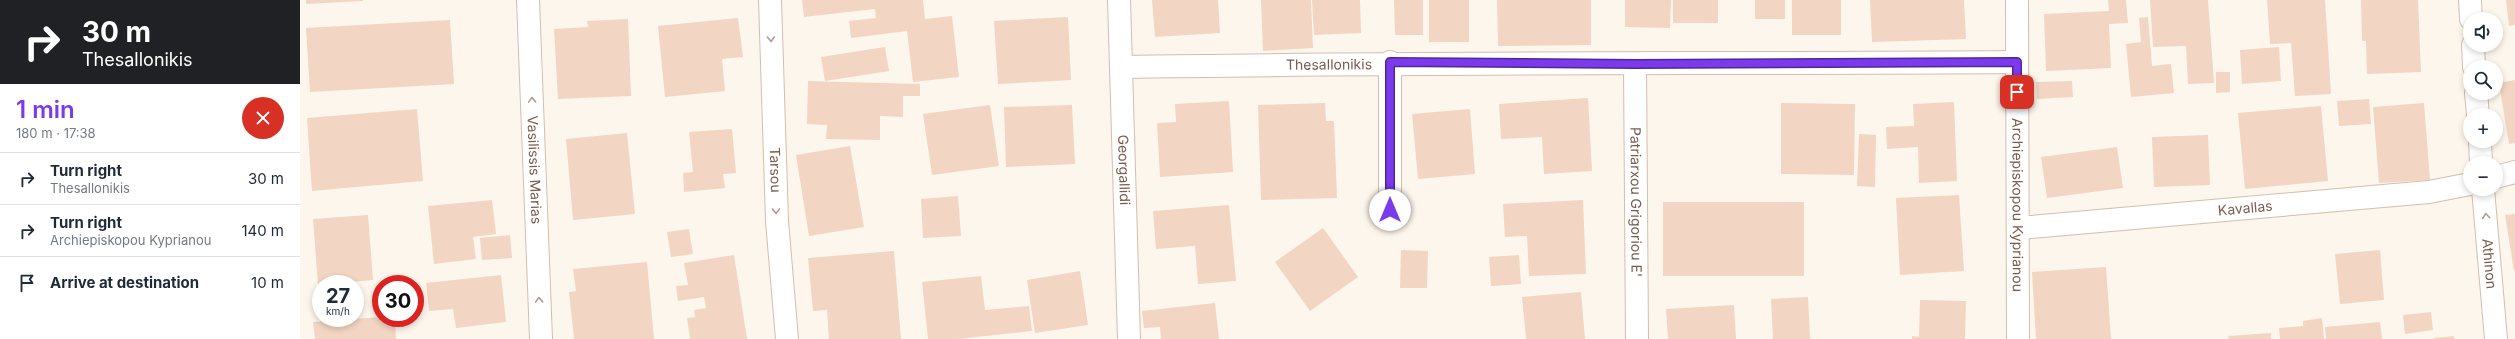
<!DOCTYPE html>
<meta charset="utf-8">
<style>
:root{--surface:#fff;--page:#f2f2f3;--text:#1f2937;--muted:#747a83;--line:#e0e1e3;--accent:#7c3aed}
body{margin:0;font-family:Inter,sans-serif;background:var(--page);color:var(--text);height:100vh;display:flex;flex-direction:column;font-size:15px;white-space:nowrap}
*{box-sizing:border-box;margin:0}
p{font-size:13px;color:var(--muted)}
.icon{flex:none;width:22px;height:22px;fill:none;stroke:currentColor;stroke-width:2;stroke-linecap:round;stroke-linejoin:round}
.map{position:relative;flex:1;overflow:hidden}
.drawer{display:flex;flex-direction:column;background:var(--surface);width:300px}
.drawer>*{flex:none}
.hud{background:#202124;color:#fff;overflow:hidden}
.tools{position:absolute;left:2163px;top:12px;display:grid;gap:8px}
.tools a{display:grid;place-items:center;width:40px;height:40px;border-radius:50%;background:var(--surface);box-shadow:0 2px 6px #0003;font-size:20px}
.speed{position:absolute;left:12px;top:275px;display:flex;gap:8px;font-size:20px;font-weight:700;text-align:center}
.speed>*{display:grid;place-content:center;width:52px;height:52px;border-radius:50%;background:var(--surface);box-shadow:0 2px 6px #0003;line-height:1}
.speed small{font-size:10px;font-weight:400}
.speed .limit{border:6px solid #d22;background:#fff;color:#111}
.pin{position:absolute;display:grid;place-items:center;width:34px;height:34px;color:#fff;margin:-17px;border-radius:8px;box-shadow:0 2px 6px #0006}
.me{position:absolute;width:44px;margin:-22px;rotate:0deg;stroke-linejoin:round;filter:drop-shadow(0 0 3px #0008)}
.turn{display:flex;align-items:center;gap:14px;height:84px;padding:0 16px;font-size:18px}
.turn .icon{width:52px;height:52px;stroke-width:2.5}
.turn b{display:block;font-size:28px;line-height:34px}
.round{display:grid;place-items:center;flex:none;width:42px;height:42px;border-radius:21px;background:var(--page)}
.headline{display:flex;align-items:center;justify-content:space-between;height:68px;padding:0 16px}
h1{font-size:24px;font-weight:600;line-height:30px;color:var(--accent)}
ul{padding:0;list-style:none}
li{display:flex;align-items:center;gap:12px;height:52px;padding:0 16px;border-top:1px solid var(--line)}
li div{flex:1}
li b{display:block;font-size:15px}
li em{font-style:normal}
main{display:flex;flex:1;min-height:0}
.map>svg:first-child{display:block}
</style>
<main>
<section class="drawer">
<div class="hud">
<div class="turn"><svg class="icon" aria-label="right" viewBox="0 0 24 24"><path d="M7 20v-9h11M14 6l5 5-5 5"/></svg><div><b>30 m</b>Thesallonikis</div></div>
</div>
<div class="headline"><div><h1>1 min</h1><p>180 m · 17:38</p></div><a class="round" style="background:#d93025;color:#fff"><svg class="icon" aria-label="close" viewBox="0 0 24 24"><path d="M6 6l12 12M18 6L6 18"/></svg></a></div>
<ul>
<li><svg class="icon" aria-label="right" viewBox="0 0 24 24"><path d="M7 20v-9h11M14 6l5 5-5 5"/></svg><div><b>Turn right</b><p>Thesallonikis</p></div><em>30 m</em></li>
<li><svg class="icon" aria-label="right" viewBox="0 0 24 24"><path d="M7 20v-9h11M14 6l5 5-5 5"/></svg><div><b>Turn right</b><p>Archiepiskopou Kyprianou</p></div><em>140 m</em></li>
<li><svg class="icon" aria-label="arrive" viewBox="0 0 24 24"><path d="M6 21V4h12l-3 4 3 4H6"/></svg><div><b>Arrive at destination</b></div><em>10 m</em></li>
</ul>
</section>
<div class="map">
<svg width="2215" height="339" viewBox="0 0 2215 339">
<rect width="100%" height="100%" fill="#fdf6ec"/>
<g fill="#f3d5c3">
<path d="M6,0H63V1L6,4Z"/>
<path d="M502,0H623L625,19L652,16L659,77L613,82L607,31L551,38L549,21L576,18L575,9L504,17Z"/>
<path d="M852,0H918L920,33L855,37Z"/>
<path d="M961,0H1011L1013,48L963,51Z"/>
<path d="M1012,0H1060L1061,33L1014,35Z"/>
<path d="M1094,0H1123V35H1095Z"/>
<rect x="1129" y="0" width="40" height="42"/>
<path d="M1197,0H1291V45L1198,46Z"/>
<path d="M1325,0H1371L1370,28L1325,27Z"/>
<rect x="1373" y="0" width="45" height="23"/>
<rect x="1455" y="0" width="30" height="19"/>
<rect x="1492" y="0" width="49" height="35"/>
<path d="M1570,0H1664L1666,39L1572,42Z"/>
<path d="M1808,0H1826L1828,23L1809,24L1811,68L1746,71L1744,14L1809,11Z"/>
<path d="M1850,0H1908L1914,83L1888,84L1886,46L1853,47Z"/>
<path d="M1967,0H2025L2031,94L1995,96L1991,43L1970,44Z"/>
<path d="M2061,0H2118L2121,72L2067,74L2066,41H2062Z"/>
<path d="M2206,0H2215V25L2209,26Z"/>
<path d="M768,17L771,80L698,84L694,21Z"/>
<path d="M1848,17L1852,66L1871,64L1874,93L1831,97L1826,44L1841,42L1839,18Z"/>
<path d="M438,18L443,57L422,59L425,91L365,97L358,26Z"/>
<path d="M328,19L331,96L258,99L254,29L288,27L287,21Z"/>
<path d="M150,20L154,84L10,92L6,28Z"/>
<path d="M585,47L589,71L525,81L521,57Z"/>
<path d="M1979,47L1981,81L1942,84L1940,50Z"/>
<path d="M1916,72H1930V92L1916,93Z"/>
<path d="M2215,80V143L2209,144L2199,83Z"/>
<path d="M508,81L620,84V96H603V117L580,116V140L526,139L527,125L507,124Z"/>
<path d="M1772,81L1773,97L1737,99L1736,82Z"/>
<path d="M1288,98L1292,171L1244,174L1242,137L1201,139L1199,104Z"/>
<path d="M2069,99L2071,124L2039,126L2037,101Z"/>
<path d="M929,101L933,172L860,177L857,123L876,122L875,104Z"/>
<path d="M1654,102L1657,181L1619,183L1618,147L1587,149L1586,127L1614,126L1613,104Z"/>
<path d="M1025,103L1026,121H1034L1037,198L961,200L958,105Z"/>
<path d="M1481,103L1555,104L1554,175L1481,174Z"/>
<path d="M2124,103L2130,180L2079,183L2073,107Z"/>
<path d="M690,105L699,166L632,175L623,114Z"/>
<path d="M772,105L775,164L706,167L704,107Z"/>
<path d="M2021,106L2028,181L1945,189L1938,113Z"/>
<path d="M117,109L123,181L12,191L7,118Z"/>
<path d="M1170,109L1175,174L1118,179L1112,114Z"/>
<path d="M432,129L436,173L423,174L425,188L384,192L383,173L393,172L389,132Z"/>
<path d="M327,133L335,214L273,220L266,139Z"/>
<path d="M1559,134L1576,135L1575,187L1557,186Z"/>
<path d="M1908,135L1910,185L1854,187L1852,137Z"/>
<path d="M550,146L564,227L509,236L496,155Z"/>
<path d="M1817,147L1823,188L1747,198L1741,157Z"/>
<path d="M1659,195L1664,271L1600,275L1596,198Z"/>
<path d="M658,196L661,236L623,238L621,199Z"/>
<path d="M192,200L196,234L173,237L176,259L134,264L128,206Z"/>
<path d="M1283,200L1286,274L1229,276L1227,236L1205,237L1203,204Z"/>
<rect x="1363" y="202" width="141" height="74"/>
<path d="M929,205L936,281L898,284L895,246L856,249L853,211Z"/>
<path d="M2215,214V271H2214L2205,215Z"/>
<path d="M68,215L73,280L18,285L13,219Z"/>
<path d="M1023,228L1058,277L1010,311L975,262Z"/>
<path d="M389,229L393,254L371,257L367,232Z"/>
<path d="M210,235L212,258L182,260L180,238Z"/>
<path d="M1101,250L1128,251L1127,288H1100Z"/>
<path d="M2080,250L2084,300L2040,304L2035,254Z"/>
<path d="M594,251L601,339H529L527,310L513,311L508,258Z"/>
<path d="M434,255L447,339H390L387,318L395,317L394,310L406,308L404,297L378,301L376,286L388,285L384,263Z"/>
<path d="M1219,255L1221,284L1191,286L1189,257Z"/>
<path d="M347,262L354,339H274L269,292L276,291L273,269Z"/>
<path d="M1806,267L1811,339H1736L1732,272Z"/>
<path d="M780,271L788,325L735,333L727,280Z"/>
<path d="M201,275L206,322L156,328L153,309L129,311L126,283Z"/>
<path d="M681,276L685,310L729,306L732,331L658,339H628L622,282Z"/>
<path d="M1281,292L1285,339H1226L1222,297Z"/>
<path d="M1508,297L1510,339H1473L1471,299Z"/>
<path d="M1620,300L1666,301L1665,339H1612V336L1619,337Z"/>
<path d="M915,303L919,339H861L860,327L844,328L842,311Z"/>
<path d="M1434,305L1436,339H1368L1366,309Z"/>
<path d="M2131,312L2133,330L2105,334L2103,315Z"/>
<path d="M81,317L95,318L96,339H15L13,322Z"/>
<path d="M2022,318L2024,339H1980L1979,328L2003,326V321Z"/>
<path d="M2080,322L2082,339H2026L2025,327Z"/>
<path d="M1971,333V339H1929L1928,336Z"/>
<path d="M2154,336V339H2134L2133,338Z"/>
</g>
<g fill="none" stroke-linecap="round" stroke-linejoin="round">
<defs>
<g id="street">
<path id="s1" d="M228,0L241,339"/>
<path id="s2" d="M470,0L477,221L487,339"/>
<path id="s3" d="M819,0L829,339"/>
<path id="s4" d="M1717,0L1718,339"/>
<path d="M2170,0L2171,19"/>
<path d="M2173,45L2174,67"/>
<path d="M1090,62V209"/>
<path id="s5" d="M1335,64L1337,339"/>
<path id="s6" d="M821,67C1120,62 1418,64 1717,62"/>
<path d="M2176,93L2178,115"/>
<path d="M2180,141L2181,163"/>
<path d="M2196,177L2215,172"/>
<path id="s7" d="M2183,189L2196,339"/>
<path id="s8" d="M1719,228L2129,192L2170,184"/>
</g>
</defs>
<use href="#street" stroke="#d1beb0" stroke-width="24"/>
<use href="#street" stroke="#fff" stroke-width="22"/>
</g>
<defs><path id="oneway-chevron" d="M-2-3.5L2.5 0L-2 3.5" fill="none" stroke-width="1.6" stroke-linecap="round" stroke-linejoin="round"/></defs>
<g stroke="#af9d94">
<use href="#oneway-chevron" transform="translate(471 39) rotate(88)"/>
<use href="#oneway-chevron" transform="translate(232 100) rotate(-92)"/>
<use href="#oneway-chevron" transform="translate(476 211) rotate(88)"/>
<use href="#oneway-chevron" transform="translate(2186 216) rotate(-95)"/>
<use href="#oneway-chevron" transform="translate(239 300) rotate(-92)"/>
</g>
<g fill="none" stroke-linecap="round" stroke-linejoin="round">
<defs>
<path id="route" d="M1090,210V62L1335,64L1717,62V92"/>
</defs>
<use href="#route" stroke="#51269a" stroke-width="10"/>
<use href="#route" stroke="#7c3aed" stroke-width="7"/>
</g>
<g text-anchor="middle" stroke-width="3" stroke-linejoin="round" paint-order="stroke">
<g font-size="14" fill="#7a5c4d" stroke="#fffaf3">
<text dy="5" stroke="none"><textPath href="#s6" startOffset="208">Thesallonikis</textPath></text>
<text dy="5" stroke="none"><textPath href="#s3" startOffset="170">Georgallidi</textPath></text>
<text dy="5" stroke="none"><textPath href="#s1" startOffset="170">Vasilissis Marias</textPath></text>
<text dy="5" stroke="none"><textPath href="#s2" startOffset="170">Tarsou</textPath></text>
<text dy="5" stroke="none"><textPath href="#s5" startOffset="138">Patriarxou Grigoriou E'</textPath></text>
<text dy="5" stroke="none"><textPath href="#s4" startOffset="205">Archiepiskopou Kyprianou</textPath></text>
<text dy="5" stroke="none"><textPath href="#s8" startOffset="227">Kavallas</textPath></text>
<text dy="5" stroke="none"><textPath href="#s7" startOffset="75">Athinon</textPath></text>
</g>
</g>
</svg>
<div class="tools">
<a><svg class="icon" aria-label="sound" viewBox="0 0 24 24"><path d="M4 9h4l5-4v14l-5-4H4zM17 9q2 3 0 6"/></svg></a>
<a><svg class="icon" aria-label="search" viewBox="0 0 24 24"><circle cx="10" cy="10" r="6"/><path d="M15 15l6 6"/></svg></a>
<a>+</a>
<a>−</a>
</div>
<div class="speed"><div>27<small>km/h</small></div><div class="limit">30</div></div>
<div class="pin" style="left:1717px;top:92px;background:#d93025"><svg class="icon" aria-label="arrive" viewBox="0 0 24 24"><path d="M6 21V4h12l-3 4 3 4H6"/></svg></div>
<svg class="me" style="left:1090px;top:210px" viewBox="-20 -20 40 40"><circle r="19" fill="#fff"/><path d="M0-13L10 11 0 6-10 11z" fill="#7c3aed"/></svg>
</div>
</main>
